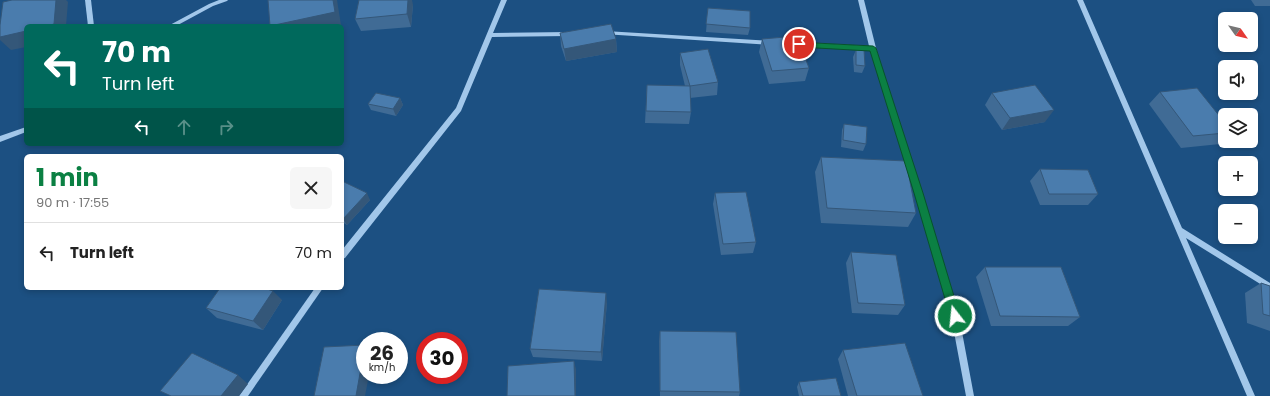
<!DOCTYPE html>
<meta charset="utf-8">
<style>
:root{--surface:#fff;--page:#f6f6f6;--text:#222;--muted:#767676;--line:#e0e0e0;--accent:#0b8043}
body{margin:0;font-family:Poppins,sans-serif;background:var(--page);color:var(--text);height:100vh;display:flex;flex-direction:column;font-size:15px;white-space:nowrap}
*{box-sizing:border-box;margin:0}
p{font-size:13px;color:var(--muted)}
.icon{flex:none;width:22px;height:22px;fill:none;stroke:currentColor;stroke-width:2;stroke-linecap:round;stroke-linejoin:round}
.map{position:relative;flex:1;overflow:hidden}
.details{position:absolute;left:24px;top:154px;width:320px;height:136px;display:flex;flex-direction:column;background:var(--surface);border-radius:6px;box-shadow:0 2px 6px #0003}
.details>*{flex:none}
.guide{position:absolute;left:24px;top:24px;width:320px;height:122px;border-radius:6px;box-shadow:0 2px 6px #0003;background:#00695c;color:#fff;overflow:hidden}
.needle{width:26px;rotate:124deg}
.buttons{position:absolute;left:1218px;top:12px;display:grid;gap:8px}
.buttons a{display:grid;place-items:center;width:40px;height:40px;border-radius:6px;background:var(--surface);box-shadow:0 2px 6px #0003;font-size:20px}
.speed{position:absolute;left:356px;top:332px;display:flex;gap:8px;font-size:20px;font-weight:700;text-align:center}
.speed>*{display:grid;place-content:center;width:52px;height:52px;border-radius:50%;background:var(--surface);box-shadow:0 2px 6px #0003;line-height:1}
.speed small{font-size:10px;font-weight:400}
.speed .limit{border:6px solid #d22;background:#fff;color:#111}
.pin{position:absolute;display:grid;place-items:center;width:34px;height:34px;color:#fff;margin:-17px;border:2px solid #fff;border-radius:50%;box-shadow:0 1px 4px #0007}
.me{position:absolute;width:44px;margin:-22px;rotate:344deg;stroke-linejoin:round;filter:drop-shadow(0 0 3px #0008)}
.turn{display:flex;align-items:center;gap:14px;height:84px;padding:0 12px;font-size:18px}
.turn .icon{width:52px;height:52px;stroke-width:2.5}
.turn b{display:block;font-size:28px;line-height:34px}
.lanes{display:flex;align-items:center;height:38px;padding:0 12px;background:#0003;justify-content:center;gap:20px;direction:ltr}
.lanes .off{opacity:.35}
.round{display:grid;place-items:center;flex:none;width:42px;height:42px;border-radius:6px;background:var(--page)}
.summary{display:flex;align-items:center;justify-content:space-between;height:68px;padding:0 12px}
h1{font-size:24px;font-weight:700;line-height:30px;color:var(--accent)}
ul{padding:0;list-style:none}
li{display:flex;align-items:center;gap:12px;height:60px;padding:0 12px;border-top:1px solid var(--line)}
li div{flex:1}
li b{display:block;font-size:15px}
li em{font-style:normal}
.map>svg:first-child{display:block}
</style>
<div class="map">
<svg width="1270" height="396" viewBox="0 0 1270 396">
<rect width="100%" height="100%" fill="#1c5082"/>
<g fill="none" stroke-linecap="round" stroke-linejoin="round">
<g fill="#a2c7ea" fill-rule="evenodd">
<path d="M85,0H91L94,26H88Z"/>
<path d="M219,0H228L227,1L213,6L176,26H168L209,4Z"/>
<path d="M501,0H507L493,33L569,32L572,34L569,36L492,37L461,111L345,258L342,259V250L456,108Z"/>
<path d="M858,0H864L879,60L922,193L959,316L974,396H966L951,316L916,193L871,50L791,46L788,44L791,42L869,46Z"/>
<path d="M1077,0H1083L1182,228L1270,283V290L1186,238L1255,396H1247Z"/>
<path d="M605,31L771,41L774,43L771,45L603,34L602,33Z"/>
<path d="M26,127V132L0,142V136Z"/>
<path d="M315,288H323L248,396H239Z"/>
</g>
</g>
<g fill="#406b95">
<path d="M1251,0H1270V6H1255Z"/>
<path d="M413,5L411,27L361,31L355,19Z"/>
<path d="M708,8L750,28L748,35L706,32Z"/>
<path d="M560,33L616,39L617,52L566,61L561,46Z"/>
<path d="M762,39L809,68L805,81L769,84L759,52Z"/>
<path d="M856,50L865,66L862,73L854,72L853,57Z"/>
<path d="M680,53L718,82L717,95L690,98L691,112L689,124L645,123L647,85L685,86L680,65Z"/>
<path d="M1160,92L1225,133V139L1220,144L1181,148L1149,104Z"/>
<path d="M992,93L1045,122L1002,130L985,105Z"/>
<path d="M400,98L403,105L396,116L371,110L368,104Z"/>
<path d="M844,124L866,144L863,151L841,147L842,130Z"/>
<path d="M821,157L916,213L908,227L821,223L815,172Z"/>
<path d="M1040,169L1098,194L1088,205H1040L1030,181Z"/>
<path d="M342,181L370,200L347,225L342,222Z"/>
<path d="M715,193L756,242L753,253L721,255L713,204Z"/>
<path d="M851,252L905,305L898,315L852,313L846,263Z"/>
<path d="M985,267L1080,317L1068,326H991L976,277Z"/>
<path d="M1261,283L1270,286V331L1247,323L1245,293Z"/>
<path d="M282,300L263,330L217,318L206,308Z"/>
<path d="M607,302L602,361L533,357L530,349Z"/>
<path d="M660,331L740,392L739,396H660L659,341Z"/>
<path d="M843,350L923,396H848L838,359Z"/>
<path d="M799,382L841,396H799L797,387Z"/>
</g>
<g fill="#345779">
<path d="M56,0H66L68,2L66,26H47Z"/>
<path d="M333,0H337L341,25L334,26H271Z"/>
<path d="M408,0H412L413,5L411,27L407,14Z"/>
<path d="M26,31V47L11,50L0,40V37Z"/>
<path d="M616,39L617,52L566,61L564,49Z"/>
<path d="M400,98L403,105L396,116L393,109Z"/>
<path d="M1054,110L1045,122L1002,130L1010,118Z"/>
<path d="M367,193L370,200L347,225L343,219Z"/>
<path d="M273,291L282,300L263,330L253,321Z"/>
<path d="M606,293L607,302L602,361L601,352Z"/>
<path d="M365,348V375H369L365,396H356Z"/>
<path d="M574,361L576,369V396H575Z"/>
<path d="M238,375L248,384L239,396H221Z"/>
</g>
<g fill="#4a7cad" stroke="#345779">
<path d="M12,0H56L54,24L47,26H26V31L0,37V25L3,2Z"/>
<path d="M268,0H333L335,12L270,26Z"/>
<path d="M359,0H408L407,14L355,19Z"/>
<path d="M708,8L750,11V28L706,24Z"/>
<path d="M611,24L616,39L564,49L560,33Z"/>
<path d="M797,36L809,68L772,71L762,39Z"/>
<path d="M708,49L718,82L690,86L680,53Z"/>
<path d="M856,50H864L865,66L856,65Z"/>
<path d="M647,85L690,86L691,112L646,111Z"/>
<path d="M1035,85L1054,110L1010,118L992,93Z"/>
<path d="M1197,88L1225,123V133L1193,136L1160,92Z"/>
<path d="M376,93L400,98L393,109L368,104Z"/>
<path d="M844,124L867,127L866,144L843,140Z"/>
<path d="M821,157L906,161L916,213L827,208Z"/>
<path d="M1040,169L1088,170L1098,194H1049Z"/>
<path d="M342,181L367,193L343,219L342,218Z"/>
<path d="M746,192L756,242L723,244L715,193Z"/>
<path d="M851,252L896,255L905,305L858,303Z"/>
<path d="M985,267H1061L1080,317L1000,316Z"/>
<path d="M1261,283L1270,286V316L1263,314Z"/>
<path d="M220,288H264L273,291L253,321L206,308Z"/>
<path d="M539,289L606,293L601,352L530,349Z"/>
<path d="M660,331L736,332L740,392L660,391Z"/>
<path d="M905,343L923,396H857L843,350Z"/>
<path d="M365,345L356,396H314L324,347Z"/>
<path d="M192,353L238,375L221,396H171L160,391Z"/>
<path d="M574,361L575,396H507L508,366Z"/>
<path d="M836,378L841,396H803L799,382Z"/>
</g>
<path fill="#0b8043" stroke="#07532c" d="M796,42L873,46L876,48L923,193L960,316L959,320L955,321L952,320L950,316L914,193L870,51L799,47L795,44Z"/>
</svg>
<div class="buttons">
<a><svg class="needle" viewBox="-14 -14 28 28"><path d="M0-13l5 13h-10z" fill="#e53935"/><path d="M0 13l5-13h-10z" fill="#767676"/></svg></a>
<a><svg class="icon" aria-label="sound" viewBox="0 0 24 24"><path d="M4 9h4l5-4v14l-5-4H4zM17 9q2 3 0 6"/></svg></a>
<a><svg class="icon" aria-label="layers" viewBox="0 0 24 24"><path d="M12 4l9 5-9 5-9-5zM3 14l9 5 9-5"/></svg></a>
<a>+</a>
<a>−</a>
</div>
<div class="speed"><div>26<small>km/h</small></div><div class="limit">30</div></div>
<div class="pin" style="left:799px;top:44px;background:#d93025"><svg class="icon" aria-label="arrive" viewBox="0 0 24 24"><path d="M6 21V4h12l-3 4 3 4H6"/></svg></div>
<svg class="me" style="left:955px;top:316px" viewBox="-20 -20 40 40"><circle r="17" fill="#0b8043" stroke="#fff" stroke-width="3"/><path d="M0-11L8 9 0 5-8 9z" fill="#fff"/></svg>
<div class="guide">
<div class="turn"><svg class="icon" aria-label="left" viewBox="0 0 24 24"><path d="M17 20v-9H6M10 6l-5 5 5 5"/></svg><div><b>70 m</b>Turn left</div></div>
<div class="lanes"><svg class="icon" aria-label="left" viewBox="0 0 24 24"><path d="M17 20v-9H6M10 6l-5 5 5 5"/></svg><svg class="icon off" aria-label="ahead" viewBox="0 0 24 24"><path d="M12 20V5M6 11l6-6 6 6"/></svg><svg class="icon off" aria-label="right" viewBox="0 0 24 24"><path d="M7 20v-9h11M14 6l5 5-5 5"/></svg></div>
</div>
<section class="details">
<div class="summary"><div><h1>1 min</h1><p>90 m · 17:55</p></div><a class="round"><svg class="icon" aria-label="close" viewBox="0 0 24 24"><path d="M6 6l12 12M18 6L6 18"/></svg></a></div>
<ul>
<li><svg class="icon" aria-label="left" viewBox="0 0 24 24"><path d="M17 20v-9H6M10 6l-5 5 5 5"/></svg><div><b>Turn left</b></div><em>70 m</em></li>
</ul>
</section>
</div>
